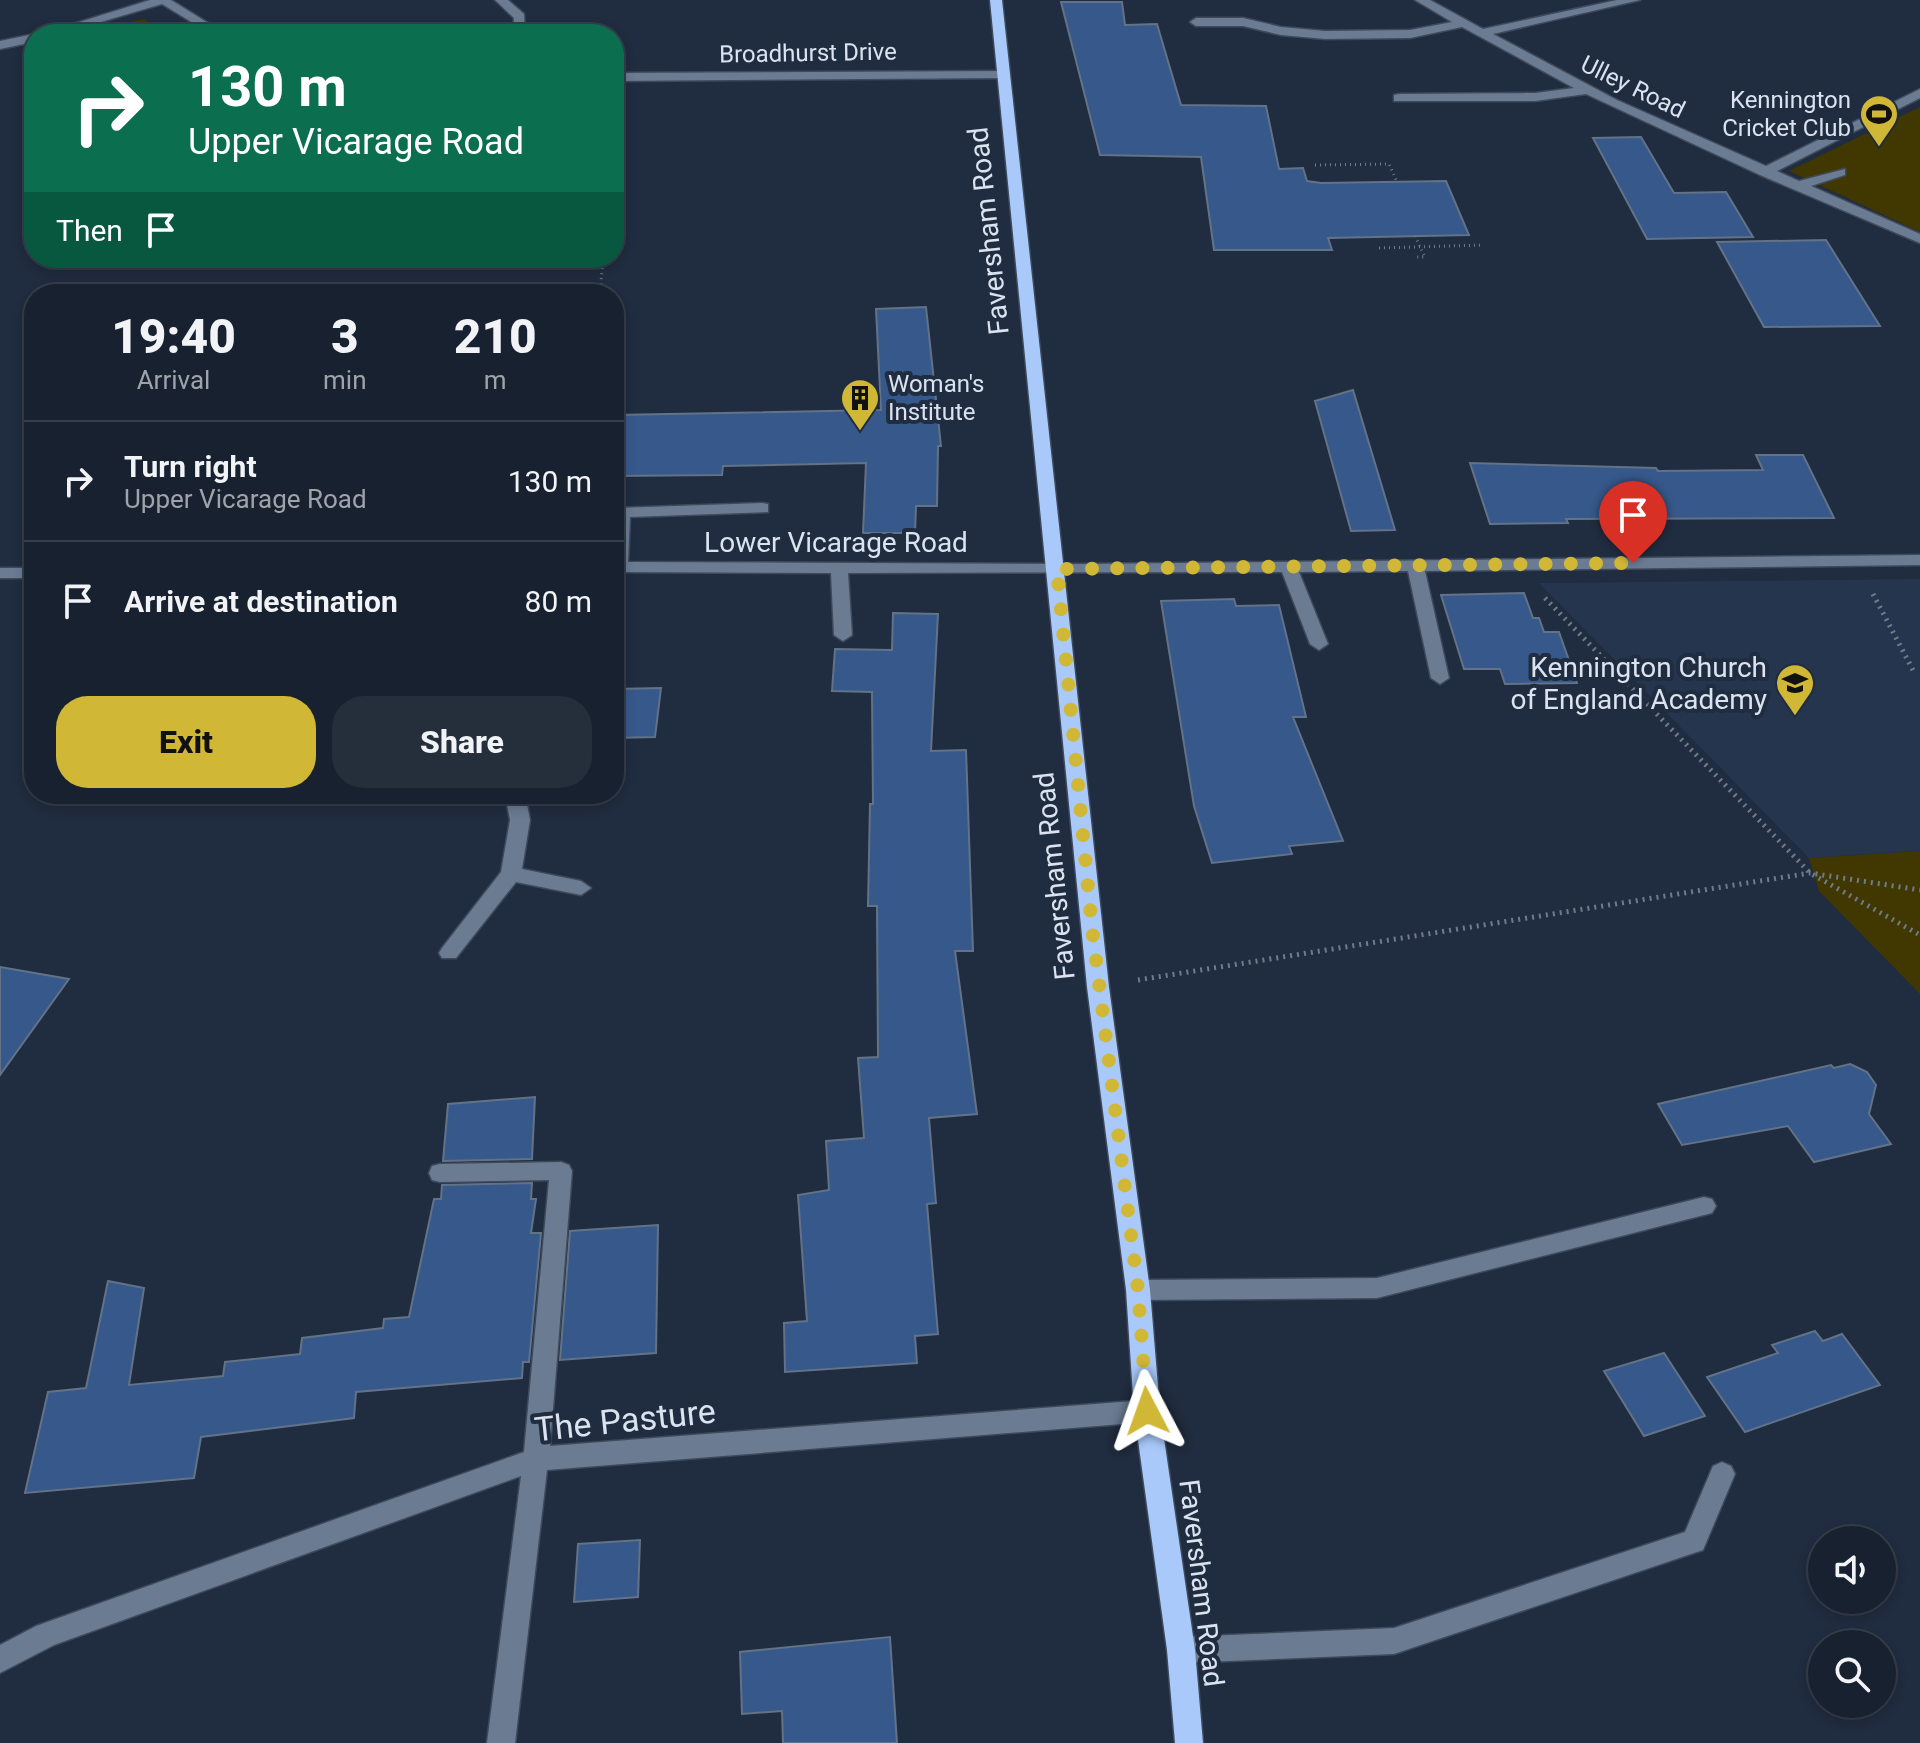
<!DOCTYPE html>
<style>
:root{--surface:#18212f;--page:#252e3b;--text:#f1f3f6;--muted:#9fa3aa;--line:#363e4b;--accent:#d1b736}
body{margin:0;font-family:Roboto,sans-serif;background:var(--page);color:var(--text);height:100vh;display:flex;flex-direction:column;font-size:30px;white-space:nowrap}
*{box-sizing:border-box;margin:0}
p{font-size:26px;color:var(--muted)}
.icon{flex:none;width:44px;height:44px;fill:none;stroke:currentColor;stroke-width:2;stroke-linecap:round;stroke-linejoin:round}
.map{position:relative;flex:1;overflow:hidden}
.panel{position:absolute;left:24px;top:284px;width:600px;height:520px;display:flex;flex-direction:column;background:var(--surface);border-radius:32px;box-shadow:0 4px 12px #0003,0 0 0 2px var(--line)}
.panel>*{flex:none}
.banner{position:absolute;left:24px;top:24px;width:600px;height:244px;border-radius:32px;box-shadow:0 4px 12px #0003,0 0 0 2px var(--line);background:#0b6e4f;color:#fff;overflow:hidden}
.buttons{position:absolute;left:1808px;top:1526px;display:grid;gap:16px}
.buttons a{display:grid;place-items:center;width:88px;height:88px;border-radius:50%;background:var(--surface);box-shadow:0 4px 12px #0003,0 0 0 2px var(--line);font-size:40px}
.pin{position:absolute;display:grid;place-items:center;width:68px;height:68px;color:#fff;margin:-82px -34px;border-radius:50% 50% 50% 0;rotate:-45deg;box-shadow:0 0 8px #0007}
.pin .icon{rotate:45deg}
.me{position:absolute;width:88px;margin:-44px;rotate:356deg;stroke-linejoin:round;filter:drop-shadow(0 0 6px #0008)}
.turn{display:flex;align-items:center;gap:28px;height:168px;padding:0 32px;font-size:36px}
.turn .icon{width:104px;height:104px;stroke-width:2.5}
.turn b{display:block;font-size:56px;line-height:68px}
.then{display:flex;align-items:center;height:76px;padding:0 32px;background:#0003;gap:16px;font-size:30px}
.eta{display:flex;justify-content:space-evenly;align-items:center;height:136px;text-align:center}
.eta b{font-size:48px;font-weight:800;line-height:56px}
.action{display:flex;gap:16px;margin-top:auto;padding:16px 32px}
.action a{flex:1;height:92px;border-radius:32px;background:var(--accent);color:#111;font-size:32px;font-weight:800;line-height:92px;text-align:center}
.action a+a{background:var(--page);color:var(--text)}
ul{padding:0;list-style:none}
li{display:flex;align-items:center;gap:24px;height:120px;padding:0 32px;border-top:2px solid var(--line)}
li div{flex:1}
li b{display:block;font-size:30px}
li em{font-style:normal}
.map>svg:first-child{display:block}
</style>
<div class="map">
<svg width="1920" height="1743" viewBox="0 0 1920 1743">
<rect width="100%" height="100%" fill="#202c3f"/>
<path fill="#24354d" d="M1920,579V851L1809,858L1539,583Z"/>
<g fill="#413701">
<path d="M143,19L172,34H104L100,29Z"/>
<path d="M1920,107V232L1789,171Z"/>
<path d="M1920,851V994L1819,891L1809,858Z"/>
</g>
<g fill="#36588a" stroke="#627287" stroke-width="2">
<path d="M1061,2H1122L1125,25L1157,24L1181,105L1266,106L1279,169L1303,168L1307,181L1321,183L1446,181L1469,235L1328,238L1332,250H1214L1201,157L1100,155Z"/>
<path d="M1641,137L1674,193L1726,192L1753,237L1647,239L1593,138Z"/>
<path d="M1826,240L1880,326L1764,327L1717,242Z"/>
<path d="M926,307L941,446H938L937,506H916L915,533H863L866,463L723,466L722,475L614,476V415L881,410L876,309Z"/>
<path d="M1353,390L1395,530L1351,531L1315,401Z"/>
<path d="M1756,455H1803L1834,518L1566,519L1568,523L1490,524L1470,463L1656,468L1658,471L1763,470Z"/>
<path d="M1524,593L1533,618H1539L1544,632H1559L1577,683L1505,684L1500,669H1464L1441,595Z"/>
<path d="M1234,599L1236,606L1279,605L1306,717H1293L1343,841L1289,846L1292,854L1212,863L1194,806L1161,601Z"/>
<path d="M893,613L938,614L931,751L966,750L973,951H955L977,1114L929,1118L936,1203L927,1204L938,1334L915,1336L917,1363L785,1372L784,1323L807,1321L798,1195L829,1190L826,1141L864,1138L858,1058L878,1057L877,906H868L870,804H873L872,692L832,691L835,649L892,650Z"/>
<path d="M661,688L655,737L614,738V689Z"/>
<path d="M0,967L69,979L0,1075Z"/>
<path d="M1850,1064L1867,1072L1876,1085L1869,1114L1891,1144L1814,1162L1788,1126L1682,1145L1658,1104L1831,1065L1834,1068Z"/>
<path d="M535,1097L532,1159L443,1161L448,1104Z"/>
<path d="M532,1183L531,1199H536L531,1233H541L529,1362H523L522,1378L356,1392L354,1418L201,1437L194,1478L25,1493L48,1392L86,1388L108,1281L144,1288L129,1385L223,1376L225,1362L300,1354L302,1338L383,1328L384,1319L409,1317L434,1199H441L442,1185Z"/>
<path d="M658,1225L656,1353L560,1360L570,1231Z"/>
<path d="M1815,1331L1823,1341L1842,1334L1880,1385L1745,1432L1707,1377L1778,1353L1772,1345Z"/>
<path d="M1664,1353L1705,1416L1644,1436L1604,1371Z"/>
<path d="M640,1540L638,1597L574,1602L578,1544Z"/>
<path d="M890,1637L897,1743H783L782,1711L742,1714L740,1652Z"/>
</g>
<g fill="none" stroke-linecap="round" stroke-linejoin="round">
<defs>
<g id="minor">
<path d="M150,0H171L226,34H211L162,4L60,34H41Z"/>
<path d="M495,0H508L524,14L525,34H513L514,18Z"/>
<path d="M1415,0H1430L1483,29L1617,0H1640L1493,34L1617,100L1766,166L1920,89V98L1777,171L1799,181L1845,169V175L1811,186L1920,234V243L1760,175L1586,94L1535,101H1394V95L1399,94L1535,93L1574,88L1462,27L1410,38L1325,39L1281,35L1243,26H1196L1190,22L1196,18H1243L1281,27L1325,31L1410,30L1452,22Z"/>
<path d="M34,34V42L0,49V41Z"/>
<path d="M1007,71V77L1003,78L614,81V73Z"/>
<path d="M762,503L768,504V512L630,517L628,562L1081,564L1920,555V565L1425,571L1449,678L1440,684L1431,678L1408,571L1299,572L1328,644L1319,650L1310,644L1282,572L848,573L852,635L843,641L834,635L831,573L614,572L616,508Z"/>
<rect x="0" y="568" width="34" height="10"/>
<path d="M505,794H525L530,820L522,869L581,881L591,888L581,895L516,882L456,958H442L439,953L442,948L501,872L510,820Z"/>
<path d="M561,1162L569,1165L572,1171L550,1446L1147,1400L1156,1403L1160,1411L1156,1419L1147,1422L547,1470L515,1743H487L521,1476L54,1645L0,1673V1645L36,1626L524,1452L549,1180L440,1182L432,1180L429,1173L432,1166L440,1164Z"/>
<path d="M1704,1197L1712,1199L1716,1206L1712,1213L1377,1298L1138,1300L1130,1297L1126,1290L1130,1283L1138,1280L1377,1278Z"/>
<path d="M1722,1462L1731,1466L1735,1474L1703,1550L1694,1553L1394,1654L1181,1663L1171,1659L1167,1650L1171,1641L1181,1637L1394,1628L1685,1532L1713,1466Z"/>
</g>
<path id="major" d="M990,0H1002L1109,987L1150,1290L1160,1411L1195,1650L1203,1743H1175L1167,1650L1134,1411L1126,1290L1087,987Z"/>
</defs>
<use href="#minor" stroke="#3e495b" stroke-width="3"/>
<use href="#major" stroke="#3e495b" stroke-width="3"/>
<g stroke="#707b8b" stroke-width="3" stroke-dasharray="1 4" stroke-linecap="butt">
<path d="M1315,165L1389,164L1397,182"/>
<path d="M1415,236L1425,257H1415"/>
<path d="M1379,248L1484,245"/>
<path d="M600,294L603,258"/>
</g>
<g stroke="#707b8b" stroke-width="5" stroke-dasharray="2 5" stroke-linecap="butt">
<path d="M1873,594L1915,674"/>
<path d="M1545,598L1810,873L1920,935"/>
<path d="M1138,980L1810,873L1920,890"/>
</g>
<use href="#minor" fill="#6a7b92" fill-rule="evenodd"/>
<use href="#major" fill="#a8c9fa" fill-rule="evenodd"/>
</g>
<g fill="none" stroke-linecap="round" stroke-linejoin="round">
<path stroke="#d1b736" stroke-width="14" stroke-dasharray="0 25.2" d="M1147,1411L1138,1290L1092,928L1057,569L1633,563"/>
</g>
<defs>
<symbol id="stadium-pin" viewBox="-11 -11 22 30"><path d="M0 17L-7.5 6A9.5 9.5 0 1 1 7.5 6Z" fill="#d1b736" stroke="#202c3f"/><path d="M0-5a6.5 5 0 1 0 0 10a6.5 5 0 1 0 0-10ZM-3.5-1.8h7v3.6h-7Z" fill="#111"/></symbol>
<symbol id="building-pin" viewBox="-11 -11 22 30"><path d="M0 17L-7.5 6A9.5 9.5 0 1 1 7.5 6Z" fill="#d1b736" stroke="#202c3f"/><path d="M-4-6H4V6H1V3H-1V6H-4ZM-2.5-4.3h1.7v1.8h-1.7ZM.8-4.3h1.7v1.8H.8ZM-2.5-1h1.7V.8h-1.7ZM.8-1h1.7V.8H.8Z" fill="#111"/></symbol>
<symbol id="school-pin" viewBox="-11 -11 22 30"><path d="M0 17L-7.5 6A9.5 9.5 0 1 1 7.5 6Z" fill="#d1b736" stroke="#202c3f"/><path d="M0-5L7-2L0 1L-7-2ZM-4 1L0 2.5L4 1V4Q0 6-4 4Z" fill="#111"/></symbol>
</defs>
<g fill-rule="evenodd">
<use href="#stadium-pin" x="1857" y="92" width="44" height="60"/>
<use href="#building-pin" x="838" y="376" width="44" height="60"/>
<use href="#school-pin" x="1773" y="661" width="44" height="60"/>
</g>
<g text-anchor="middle" stroke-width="8" stroke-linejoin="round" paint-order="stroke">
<g font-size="24" fill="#dae3ef" stroke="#202c3f">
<text transform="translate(808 53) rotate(-1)" y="8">Broadhurst Drive</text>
<text transform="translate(1633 87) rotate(26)" y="8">Ulley Road</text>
</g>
<g font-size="24" fill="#dae3ef" stroke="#202c3f" text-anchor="end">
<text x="1851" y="108">Kennington<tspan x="1851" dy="28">Cricket Club</tspan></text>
<text x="888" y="392" text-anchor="start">Woman's<tspan x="888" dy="28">Institute</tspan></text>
</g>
<g font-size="28" fill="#dae3ef" stroke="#202c3f">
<text transform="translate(988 231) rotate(-96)" y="10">Faversham Road</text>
<text x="836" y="552">Lower Vicarage Road</text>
<text transform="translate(1054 876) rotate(-96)" y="10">Faversham Road</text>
<text transform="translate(1202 1583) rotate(83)" y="10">Faversham Road</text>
</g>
<g font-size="28" fill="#dae3ef" stroke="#202c3f" text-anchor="end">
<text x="1767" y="677">Kennington Church<tspan x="1767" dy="32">of England Academy</tspan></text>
</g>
<g font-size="34" fill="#dae3ef" stroke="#202c3f">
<text transform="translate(625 1420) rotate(-6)" y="12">The Pasture</text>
</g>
</g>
</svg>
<div class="buttons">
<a><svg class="icon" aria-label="sound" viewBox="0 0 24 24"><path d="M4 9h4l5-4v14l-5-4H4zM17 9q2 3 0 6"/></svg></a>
<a><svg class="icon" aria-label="search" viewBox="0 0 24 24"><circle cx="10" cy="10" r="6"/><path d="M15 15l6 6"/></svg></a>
</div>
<div class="pin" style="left:1633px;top:563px;background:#d93025"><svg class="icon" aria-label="arrive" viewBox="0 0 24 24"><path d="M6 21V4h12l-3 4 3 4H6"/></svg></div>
<svg class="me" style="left:1147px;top:1411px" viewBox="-20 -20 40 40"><path d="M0-17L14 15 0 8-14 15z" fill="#d1b736" stroke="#fff" stroke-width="4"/></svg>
<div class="banner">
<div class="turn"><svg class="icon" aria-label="right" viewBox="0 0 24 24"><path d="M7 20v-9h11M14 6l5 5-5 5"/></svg><div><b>130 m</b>Upper Vicarage Road</div></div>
<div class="then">Then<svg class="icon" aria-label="arrive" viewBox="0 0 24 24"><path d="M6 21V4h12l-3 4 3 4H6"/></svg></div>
</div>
<section class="panel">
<div class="eta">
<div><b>19:40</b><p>Arrival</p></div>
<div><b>3</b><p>min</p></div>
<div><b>210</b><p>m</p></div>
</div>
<ul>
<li><svg class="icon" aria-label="right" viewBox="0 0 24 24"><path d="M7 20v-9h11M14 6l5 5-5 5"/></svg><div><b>Turn right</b><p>Upper Vicarage Road</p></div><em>130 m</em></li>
<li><svg class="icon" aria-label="arrive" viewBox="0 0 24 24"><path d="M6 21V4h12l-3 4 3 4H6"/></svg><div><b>Arrive at destination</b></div><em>80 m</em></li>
</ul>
<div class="action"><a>Exit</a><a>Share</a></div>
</section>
</div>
